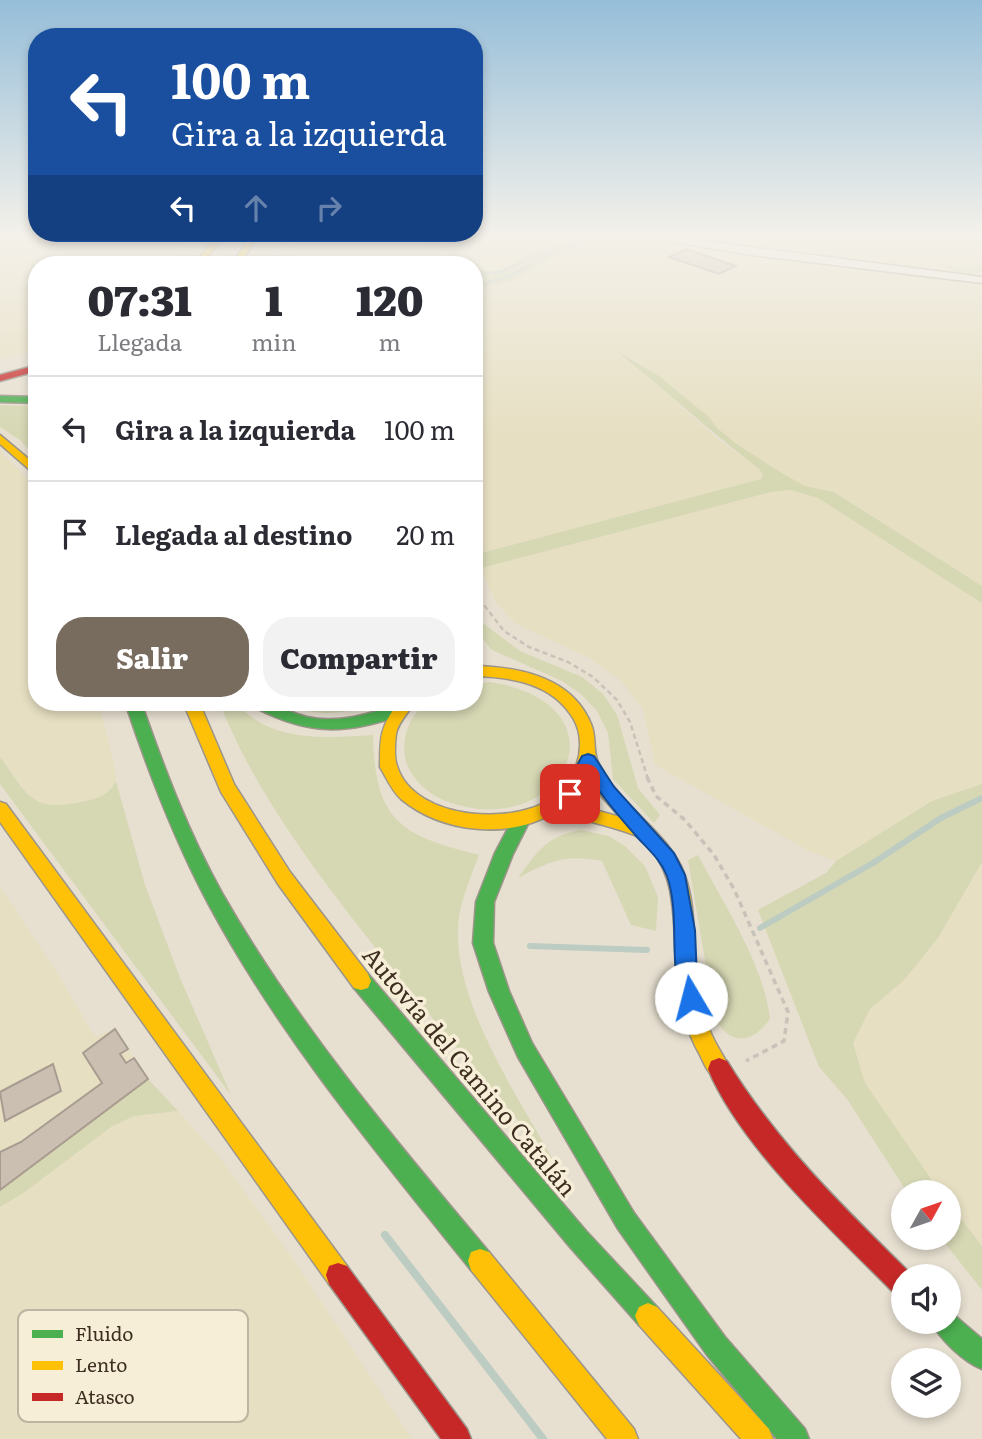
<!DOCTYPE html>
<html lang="es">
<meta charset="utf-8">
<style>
:root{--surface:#fff;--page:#f2f2f3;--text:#2b2b33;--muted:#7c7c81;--line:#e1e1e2;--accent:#786c5e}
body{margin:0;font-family:Literata,serif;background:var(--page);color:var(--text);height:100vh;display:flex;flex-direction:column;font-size:26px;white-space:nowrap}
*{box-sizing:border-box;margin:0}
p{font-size:23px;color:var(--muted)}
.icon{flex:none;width:38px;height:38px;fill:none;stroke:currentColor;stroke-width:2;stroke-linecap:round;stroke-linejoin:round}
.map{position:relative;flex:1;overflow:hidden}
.details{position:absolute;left:28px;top:256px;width:455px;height:455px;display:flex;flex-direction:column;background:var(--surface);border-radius:28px;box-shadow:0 4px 10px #0003}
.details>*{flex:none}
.banner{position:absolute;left:28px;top:28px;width:455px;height:214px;border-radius:28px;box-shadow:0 4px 10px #0003;background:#1a4fa0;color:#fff;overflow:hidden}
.needle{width:46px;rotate:50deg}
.controls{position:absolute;left:891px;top:1180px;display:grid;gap:14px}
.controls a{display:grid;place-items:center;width:70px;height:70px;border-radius:50%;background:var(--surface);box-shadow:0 4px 10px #0003;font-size:35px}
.pin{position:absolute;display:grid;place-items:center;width:60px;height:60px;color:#fff;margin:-30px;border-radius:14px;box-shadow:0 4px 10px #0006}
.me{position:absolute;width:77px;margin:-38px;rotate:352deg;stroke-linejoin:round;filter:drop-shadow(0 0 5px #0008)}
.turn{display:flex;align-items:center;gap:24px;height:147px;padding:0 28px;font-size:32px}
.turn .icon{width:91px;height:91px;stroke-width:2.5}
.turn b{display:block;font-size:49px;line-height:60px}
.lanes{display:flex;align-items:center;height:66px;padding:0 28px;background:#0003;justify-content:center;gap:35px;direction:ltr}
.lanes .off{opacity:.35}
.eta{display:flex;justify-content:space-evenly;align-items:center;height:119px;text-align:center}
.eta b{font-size:42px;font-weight:800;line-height:49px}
.cta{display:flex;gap:14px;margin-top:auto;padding:14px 28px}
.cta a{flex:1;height:80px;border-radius:28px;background:var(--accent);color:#fff;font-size:28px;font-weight:800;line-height:80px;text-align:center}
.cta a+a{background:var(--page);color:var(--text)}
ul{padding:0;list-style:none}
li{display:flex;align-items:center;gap:21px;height:105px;padding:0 28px;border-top:2px solid var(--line)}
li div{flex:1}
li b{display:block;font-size:26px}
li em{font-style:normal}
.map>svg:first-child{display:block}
</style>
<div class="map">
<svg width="982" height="1439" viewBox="0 0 982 1439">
<rect width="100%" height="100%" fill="#e7e0d1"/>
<g fill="#e6dfc2">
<path d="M0,233H203L190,236L163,264H37V350L0,360V333L2,332L0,328Z"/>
<path d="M304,233H402L443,252L461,264H287Z"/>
<path d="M416,233H598L537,250L515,264L492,272L476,268L462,255Z"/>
<path d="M641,233H914L982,259V265L956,269L947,273Z"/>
<path d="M923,233H982V250L966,251Z"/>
<path d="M612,238H633L928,279L982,282V586L835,492L805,486L780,472L735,443L717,428L709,417L659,376L620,352L718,439L759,469L763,474L761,479L474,555V291L502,284L557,256L609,242Z"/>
<path d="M0,451L24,475L37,500V702H99L115,768L116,781L111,791L99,798L59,806H46L32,799L0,757Z"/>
<path d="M791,490L818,498L982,603V784L932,801L836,861L811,852L655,765L643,709L621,681L591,659L515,623L495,601L481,568L771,492Z"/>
<path d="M982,862V1246L949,1203L948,1192H940L926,1174L865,1083L853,1043L870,1009L904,980L938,938Z"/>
<path d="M0,886L56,971L95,1037L115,1029L148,1079L0,1190Z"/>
<path d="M178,1111L221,1159L297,1265L412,1439H0V1207L22,1194L111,1127L134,1116Z"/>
</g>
<g fill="#d6d7b3">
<path d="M400,233C427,233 452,246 472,264H461L443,252Z"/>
<path d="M598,233H641L947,273L953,270L943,265L963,269L982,265V272L964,275L982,277V282L928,279L632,238H612L609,241L557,256L516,279L474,291V281L479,278L474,274V266C501,282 516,257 539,249C559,243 579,239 598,233Z"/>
<path d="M615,350L659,376L709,417L717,428L735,443L780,472L805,486L834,492L982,586V603L818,498L791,490L771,492L481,568L474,555L761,479L763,474L759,469C710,431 664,389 615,350Z"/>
<path d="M0,405L37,406V458L20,440L0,427Z"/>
<path d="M474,604L484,624L520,651L582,677L603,694L617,715L638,788L660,815L654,823L613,779L608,733L597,711L582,695L562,681L492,650L474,629Z"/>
<path d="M491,682C632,706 563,842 448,802C429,795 409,778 405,757C402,736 409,715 428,702H474V684Z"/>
<path d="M219,702H235C271,743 323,738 373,735C375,821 400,835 479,855C472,874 463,895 459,916C448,996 518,1096 555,1163C496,1095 438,1026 382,956C320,878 256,795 219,702Z"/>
<path d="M284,702H379C348,714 314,719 284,702Z"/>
<path d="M0,757C28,794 30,813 81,802C97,799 108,796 116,781L145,885L180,978L231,1095L0,784Z"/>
<path d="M982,784V862L938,938L904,980L870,1009L853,1043L865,1083L940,1192H907L847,1099L819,1067L758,910L826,873L836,861L932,801Z"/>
<path d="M581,830L609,836L626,847L645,866L658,897L656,931L631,925L602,861C566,854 550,861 518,878C538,851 546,836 581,830Z"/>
<path d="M698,855C723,903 764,964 770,1019C752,1043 732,1047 715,1019L688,860Z"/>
<path d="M148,1079L178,1111L134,1116L111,1127L22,1194L0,1207V1190Z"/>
<path d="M949,1203L982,1246V1290L940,1237H948Z"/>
</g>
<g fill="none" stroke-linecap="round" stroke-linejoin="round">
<g stroke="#bcccc2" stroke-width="2.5">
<path d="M407,233L436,244L467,264"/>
<path d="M474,270L483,273L500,272L563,244L604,235L625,236"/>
<path d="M474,286L510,276L554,252L586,243"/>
</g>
<g stroke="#bcccc2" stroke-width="6">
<path d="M760,928L873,863L941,818L982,798"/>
<path d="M530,946L647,950"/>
</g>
<path stroke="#bcccc2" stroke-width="8" d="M385,1235L543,1439"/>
</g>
<g fill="#cbbfb2" stroke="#a89c90" stroke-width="2">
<path d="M686,249L736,266L719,274L669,257Z"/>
<path d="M115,1029L128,1049L120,1054L126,1063L134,1058L148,1079L0,1190V1152L21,1142L102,1083L83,1053Z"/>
<path d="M53,1064L61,1091L5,1121L0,1092Z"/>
</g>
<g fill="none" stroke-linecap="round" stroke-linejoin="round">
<defs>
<path id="street" d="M620,233H643L982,277V283L751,255Z"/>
<g id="fast">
<path d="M0,396L37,397V403L0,402Z"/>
<path d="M125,702H141C164,768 188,832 222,893C296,1023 393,1138 489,1252L492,1261L489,1270L480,1273L471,1270C377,1153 279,1036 208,903C174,839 148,771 125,702Z"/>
<path d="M249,702C274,701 284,711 307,717C339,724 369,714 399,704L407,710L405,714C345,735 309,736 252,706Z"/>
<path d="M520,815L526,817L529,822L513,854L494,902L493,943L509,991L532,1043L634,1213L725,1337L805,1429L809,1439H777L707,1355L618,1229L518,1057L489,992L473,943L476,902L495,853L514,817Z"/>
<path d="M361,972L368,974L586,1231L657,1307L661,1316L657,1325L648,1329L639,1325L570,1247L354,988L351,981L354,974Z"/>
<path d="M948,1310L982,1339V1369C964,1362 939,1339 931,1321H948Z"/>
</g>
<g id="slow">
<path d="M219,233H227L202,264H194Z"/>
<path d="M252,233H260L240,264H232Z"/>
<path d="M0,435L37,466V476L0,444Z"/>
<path d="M474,666C519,667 572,677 591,724C597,737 592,753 599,764C604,772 608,780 614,787C636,816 671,839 684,873C697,907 692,945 697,979C699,996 704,1016 710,1031C715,1044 724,1056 730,1069L727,1077L719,1080C708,1075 705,1065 700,1055C687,1033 680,1004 677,978C672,930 682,870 638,837C627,830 571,817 555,812C510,840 442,833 401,799C392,791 386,777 380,767C380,737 380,727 399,702H415C409,712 398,722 396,734C395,742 394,758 397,766C414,822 523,828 560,792C565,787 568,779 572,774C582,758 583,734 573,718C552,683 511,677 474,676ZM589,775L602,797L620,817L570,803Z"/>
<path d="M183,702H199L234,784L290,872L368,974L371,981L368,988L361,990L354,988L278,884L221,792Z"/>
<path d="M0,802L6,804L347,1266L350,1275L347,1284L338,1287L329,1284L0,822Z"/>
<path d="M480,1249L489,1252L634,1429L638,1439H607L471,1270L468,1261L471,1252Z"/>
<path d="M648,1303L657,1307L769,1429L773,1439H741L639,1325L635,1316L639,1307Z"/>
</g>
<g id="jam">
<path d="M37,365V371L0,381V375Z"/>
<path d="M719,1058L727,1061C777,1143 844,1208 912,1275L903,1276V1296L894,1293C834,1232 741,1148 708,1069L711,1061Z"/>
<path d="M338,1263L347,1266L467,1429L471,1439H441L329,1284L326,1275L329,1266Z"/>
</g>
</defs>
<use href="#street" stroke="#ada599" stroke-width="3"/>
<use href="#fast" stroke="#9c958a" stroke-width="3"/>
<use href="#slow" stroke="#9c958a" stroke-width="3"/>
<use href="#jam" stroke="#9c958a" stroke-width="3"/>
<path stroke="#c8c2b9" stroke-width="2" stroke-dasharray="2.5 2" stroke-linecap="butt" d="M270,264L289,233"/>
<path stroke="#c8c2b9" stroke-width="2.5" stroke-dasharray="5 3.5" stroke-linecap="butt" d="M474,592L504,631L529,647L568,662L593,677L617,700L630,722L648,779"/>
<path stroke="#c8c2b9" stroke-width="3.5" stroke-dasharray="6 4.5" stroke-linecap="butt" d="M647,777L656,796L685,820L714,855L734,889L788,1012L784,1041L746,1061"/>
<use href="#street" fill="#efebe3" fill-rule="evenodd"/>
<use href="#fast" fill="#4caf50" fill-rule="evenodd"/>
<use href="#slow" fill="#ffc107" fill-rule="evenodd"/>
<use href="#jam" fill="#c62828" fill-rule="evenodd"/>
</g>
<linearGradient id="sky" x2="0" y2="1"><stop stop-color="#96bed9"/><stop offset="0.54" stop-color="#f4f1ea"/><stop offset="1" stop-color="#f4f1ea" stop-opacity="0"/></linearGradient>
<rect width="982" height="435" fill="url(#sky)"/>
<path fill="#1a73e8" stroke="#114b97" stroke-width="2" d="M588,754L594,756L614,787L674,853L685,875L695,930L697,979L702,998L699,1005L691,1007L684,1005C667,965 681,917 667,876C661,860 648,849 637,837C620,817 603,799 590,777C585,788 578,803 564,799L562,794L582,756Z"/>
<g text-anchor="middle" stroke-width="7" stroke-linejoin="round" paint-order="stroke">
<g font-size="24" fill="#3d2e20" stroke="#f7eed8">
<text transform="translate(469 1072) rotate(50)" y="8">Autovía del Camino Catalán</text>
</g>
</g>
<rect x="18" y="1310" width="230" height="112" rx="10" fill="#f7eed8" stroke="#bfb4a1" stroke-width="2"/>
<rect x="32" y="1330" width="31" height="8" fill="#4caf50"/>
<rect x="32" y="1361" width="31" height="9" fill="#ffc107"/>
<rect x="32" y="1393" width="31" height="8" fill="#c62828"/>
<g font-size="19" fill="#3d2e20">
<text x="75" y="1341">Fluido</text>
<text x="75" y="1372">Lento</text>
<text x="75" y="1404">Atasco</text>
</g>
</svg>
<div class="controls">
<a><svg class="needle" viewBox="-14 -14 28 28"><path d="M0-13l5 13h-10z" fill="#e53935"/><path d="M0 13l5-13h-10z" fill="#7c7c81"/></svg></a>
<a><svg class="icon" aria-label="sound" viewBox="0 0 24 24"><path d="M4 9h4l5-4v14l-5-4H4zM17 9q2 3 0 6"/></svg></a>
<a><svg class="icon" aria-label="layers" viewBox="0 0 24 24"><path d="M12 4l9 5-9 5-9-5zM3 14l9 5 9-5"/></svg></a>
</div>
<div class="pin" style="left:570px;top:794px;background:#d93025"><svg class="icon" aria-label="arrive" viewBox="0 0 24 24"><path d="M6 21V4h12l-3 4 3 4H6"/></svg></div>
<svg class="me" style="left:691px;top:998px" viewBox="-20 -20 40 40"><circle r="19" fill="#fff"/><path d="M0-13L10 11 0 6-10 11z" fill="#1a73e8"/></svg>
<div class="banner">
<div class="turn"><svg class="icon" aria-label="left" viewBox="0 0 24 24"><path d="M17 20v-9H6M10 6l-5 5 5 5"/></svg><div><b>100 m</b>Gira a la izquierda</div></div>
<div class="lanes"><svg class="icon" aria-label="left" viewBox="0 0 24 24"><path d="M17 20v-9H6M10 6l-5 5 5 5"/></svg><svg class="icon off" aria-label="ahead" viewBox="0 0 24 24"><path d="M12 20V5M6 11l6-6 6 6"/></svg><svg class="icon off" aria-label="right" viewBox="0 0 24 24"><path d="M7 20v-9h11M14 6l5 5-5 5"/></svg></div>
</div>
<section class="details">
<div class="eta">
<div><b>07:31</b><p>Llegada</p></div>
<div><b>1</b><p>min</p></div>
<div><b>120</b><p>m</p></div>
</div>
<ul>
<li><svg class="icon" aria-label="left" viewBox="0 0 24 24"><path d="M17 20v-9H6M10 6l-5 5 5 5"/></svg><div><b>Gira a la izquierda</b></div><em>100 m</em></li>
<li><svg class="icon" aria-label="arrive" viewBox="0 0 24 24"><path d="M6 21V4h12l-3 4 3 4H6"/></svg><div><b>Llegada al destino</b></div><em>20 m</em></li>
</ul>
<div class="cta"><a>Salir</a><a>Compartir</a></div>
</section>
</div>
